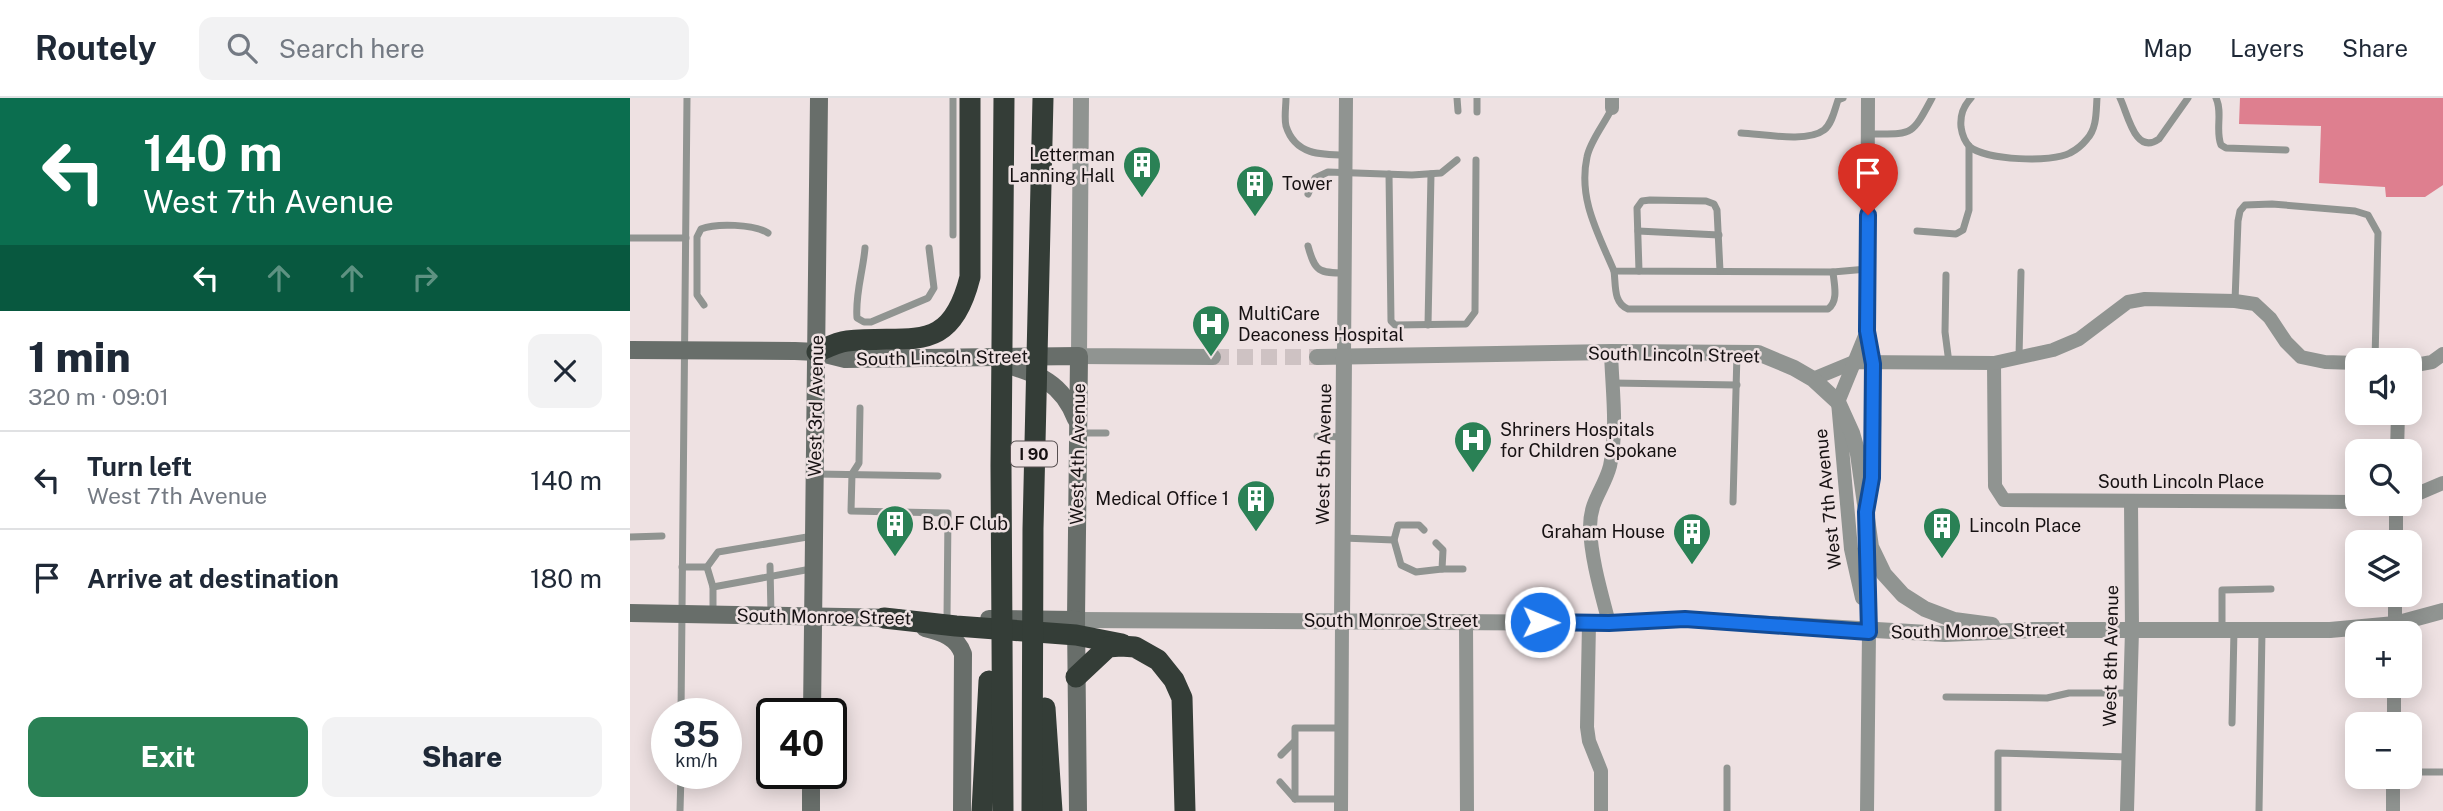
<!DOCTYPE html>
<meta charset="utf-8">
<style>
:root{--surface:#fff;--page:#f2f2f3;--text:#1f2937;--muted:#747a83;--line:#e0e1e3;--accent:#2a8155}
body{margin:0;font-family:"Public Sans",sans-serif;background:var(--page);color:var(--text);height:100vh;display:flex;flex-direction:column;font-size:26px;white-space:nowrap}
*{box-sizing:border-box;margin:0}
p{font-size:23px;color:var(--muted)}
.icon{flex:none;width:38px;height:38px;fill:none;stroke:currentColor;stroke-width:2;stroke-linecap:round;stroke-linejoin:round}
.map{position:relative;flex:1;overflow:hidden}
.details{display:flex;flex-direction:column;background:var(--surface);width:630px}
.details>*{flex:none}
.banner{background:#0b6e4f;color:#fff;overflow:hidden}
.tools{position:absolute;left:1715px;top:250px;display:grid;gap:14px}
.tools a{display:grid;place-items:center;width:77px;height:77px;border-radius:14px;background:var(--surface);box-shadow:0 4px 18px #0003;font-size:35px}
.speed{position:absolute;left:21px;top:600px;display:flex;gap:14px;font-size:35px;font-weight:700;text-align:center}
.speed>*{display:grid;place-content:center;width:91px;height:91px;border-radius:50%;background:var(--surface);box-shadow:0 4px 18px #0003;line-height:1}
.speed small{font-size:18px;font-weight:400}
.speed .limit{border:4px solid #111;border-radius:10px;background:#fff;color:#111}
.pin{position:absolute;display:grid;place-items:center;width:60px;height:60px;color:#fff;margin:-72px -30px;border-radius:50% 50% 50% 0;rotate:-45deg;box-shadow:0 0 7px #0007}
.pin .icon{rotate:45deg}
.me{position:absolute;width:77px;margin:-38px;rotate:91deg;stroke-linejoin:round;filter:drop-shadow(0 0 5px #0008)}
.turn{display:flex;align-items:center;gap:24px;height:147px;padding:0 28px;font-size:32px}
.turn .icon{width:91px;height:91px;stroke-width:2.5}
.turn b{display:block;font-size:49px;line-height:60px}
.lanes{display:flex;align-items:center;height:66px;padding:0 28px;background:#0003;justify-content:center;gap:35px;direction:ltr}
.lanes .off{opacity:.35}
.round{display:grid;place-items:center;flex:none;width:74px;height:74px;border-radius:14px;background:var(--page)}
.headline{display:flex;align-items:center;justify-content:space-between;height:119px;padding:0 28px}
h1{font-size:42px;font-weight:800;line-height:52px}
.button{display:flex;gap:14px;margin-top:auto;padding:14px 28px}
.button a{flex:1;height:80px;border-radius:14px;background:var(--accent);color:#fff;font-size:28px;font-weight:800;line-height:80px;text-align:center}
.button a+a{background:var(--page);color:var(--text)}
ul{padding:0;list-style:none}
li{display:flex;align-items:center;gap:21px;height:98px;padding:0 28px;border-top:2px solid var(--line)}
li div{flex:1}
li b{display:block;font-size:26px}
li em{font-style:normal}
header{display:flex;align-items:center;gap:42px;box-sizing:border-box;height:98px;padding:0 35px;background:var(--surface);border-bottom:2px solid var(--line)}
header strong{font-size:33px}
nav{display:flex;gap:38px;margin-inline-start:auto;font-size:24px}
.search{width:490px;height:63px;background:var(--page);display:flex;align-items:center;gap:18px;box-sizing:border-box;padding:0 24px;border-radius:14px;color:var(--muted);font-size:26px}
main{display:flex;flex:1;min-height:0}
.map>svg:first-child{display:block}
</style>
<header>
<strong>Routely</strong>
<div class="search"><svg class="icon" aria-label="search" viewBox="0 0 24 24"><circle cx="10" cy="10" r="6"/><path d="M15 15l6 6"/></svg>Search here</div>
<nav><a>Map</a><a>Layers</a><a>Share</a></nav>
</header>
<main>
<section class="details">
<div class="banner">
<div class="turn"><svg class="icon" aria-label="left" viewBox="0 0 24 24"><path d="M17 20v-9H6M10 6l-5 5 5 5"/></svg><div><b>140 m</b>West 7th Avenue</div></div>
<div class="lanes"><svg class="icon" aria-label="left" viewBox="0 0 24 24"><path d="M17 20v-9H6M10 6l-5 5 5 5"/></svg><svg class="icon off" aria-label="ahead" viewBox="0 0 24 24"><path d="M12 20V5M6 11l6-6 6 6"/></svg><svg class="icon off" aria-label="ahead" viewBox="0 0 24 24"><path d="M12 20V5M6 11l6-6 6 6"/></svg><svg class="icon off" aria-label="right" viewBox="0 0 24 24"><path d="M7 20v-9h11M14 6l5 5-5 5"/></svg></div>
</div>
<div class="headline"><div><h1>1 min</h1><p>320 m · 09:01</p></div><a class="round"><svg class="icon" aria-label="close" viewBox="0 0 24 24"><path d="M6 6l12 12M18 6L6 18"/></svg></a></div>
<ul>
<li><svg class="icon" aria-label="left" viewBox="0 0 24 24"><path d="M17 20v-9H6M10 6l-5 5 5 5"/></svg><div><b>Turn left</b><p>West 7th Avenue</p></div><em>140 m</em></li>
<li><svg class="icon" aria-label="arrive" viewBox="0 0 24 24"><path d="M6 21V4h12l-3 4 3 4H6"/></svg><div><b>Arrive at destination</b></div><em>180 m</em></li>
</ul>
<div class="button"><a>Exit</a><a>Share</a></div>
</section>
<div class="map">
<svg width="1813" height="713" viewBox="0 0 1813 713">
<rect width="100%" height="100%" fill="#eee1e2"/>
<path fill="#de7f8f" d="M1610,0H1813V87L1795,99H1756L1755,89L1689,85L1691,28L1609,26Z"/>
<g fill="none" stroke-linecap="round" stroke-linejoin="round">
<path stroke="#cec2c3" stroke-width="16" stroke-dasharray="16 8" stroke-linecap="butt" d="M583,259H687"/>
<g stroke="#909491" stroke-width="7">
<path d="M656,0C656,8 654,20 656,28C665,57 691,57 716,57"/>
<path d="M827,0L828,13"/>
<path d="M1341,0C1333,9 1330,17 1331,29C1332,36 1335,44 1340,49C1356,62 1422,65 1440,55C1446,52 1453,46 1457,41C1467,30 1466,14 1467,0"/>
<path d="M1490,0C1498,16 1505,58 1529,41L1558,0"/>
<path d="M1586,0C1593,15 1585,32 1591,47L1596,50L1656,52"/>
<path d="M982,10C975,25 960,43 957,59C948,101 968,135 984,173L1203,174L1237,171"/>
<path d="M847,14V0"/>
<path d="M1111,35C1133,36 1177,45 1194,32C1202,26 1205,11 1208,2L1213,0"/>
<path d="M1239,36C1283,36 1281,39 1302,0"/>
<path d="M759,76L761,223L765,227L836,226L845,214L846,62"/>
<path d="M678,96L685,80L698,74L782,77L811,75L827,62"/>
<path d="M1008,133L1089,137"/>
<path d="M1287,133L1326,136L1333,132L1339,112V48"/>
<path d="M323,137V0"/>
<path d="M0,140H56"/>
<path d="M678,148C685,174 689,175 715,175"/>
<path d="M235,150C233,174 225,196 227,220L234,224H241L298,200L304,190L299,150"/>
<path d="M984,173C986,187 983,205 998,211H1198C1209,203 1204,186 1203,174"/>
<path d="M1009,173L1007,110L1012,103L1020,102L1076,103L1084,106L1087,112L1090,173"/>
<path d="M1316,177L1315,234L1319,265"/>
<path d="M1605,203L1608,123L1610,113L1615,107L1642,106L1725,113L1738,117L1748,135L1745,262"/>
<path d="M74,207L67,197V139L71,131C86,125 124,126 138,135"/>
<path d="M798,227L801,76"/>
<path d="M1389,259L1391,174"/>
<path d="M982,285L1107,287"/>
<path d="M230,310L229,365L222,376L221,413L318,415L317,520"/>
<path d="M449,335H476"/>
<path d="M687,338L713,339"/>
<path d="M186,376L308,378"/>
<path d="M1103,404L1107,255"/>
<path d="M0,439L32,438"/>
<path d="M713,440L764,442L768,427H789L794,432"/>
<path d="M764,442L771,467L786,474L812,471L813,452L806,445"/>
<path d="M140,468L141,517"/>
<path d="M52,469H77L88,454L183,438"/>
<path d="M77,469L83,489L181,471"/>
<path d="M812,471H833"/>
<path d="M83,516V489"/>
<path d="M1592,531V492L1641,491"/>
<path d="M1316,599L1417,600L1439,595H1500"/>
<path d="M51,616L57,0"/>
<path d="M1602,625L1604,532"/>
<path d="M651,657L664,644"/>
<path d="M1097,670V713"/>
<path d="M1780,674H1813"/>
<path d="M650,684L665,701"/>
<path d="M711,701H665V630H711"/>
<path d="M50,713L51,676"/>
<path d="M1368,713V655L1498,659"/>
<path d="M1629,713L1632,533"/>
</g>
<g stroke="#909491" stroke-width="14">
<path d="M982,10V0"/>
<path d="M714,258L716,0"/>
<path d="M1364,265L1365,388L1374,402L1727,404"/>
<path d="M1780,268L1802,264L1813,256"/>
<path d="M1183,281L1224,264L1364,265L1423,252L1449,241L1498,204L1515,201L1605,203L1625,206L1640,220L1656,244L1671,259L1695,264L1727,265"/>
<path d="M1767,354L1768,315"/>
<path d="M1780,399L1813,385"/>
<path d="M1237,407C1247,358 1246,283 1237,233L1238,0"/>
<path d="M1236,441L1239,534L1237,713"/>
<path d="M1766,444V406"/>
<path d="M1232,500L1221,451L1208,304L1237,233"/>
<path d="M836,524L837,713"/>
<path d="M959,525L957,629L959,643L971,673V713"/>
<path d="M979,525C971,494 961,461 960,429C960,402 974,391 980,368C988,332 982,290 981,254"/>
<path d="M1765,536V497"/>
<path d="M1764,626V588"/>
<path d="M711,713L712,523"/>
<path d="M1497,713L1502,532L1501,403"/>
<path d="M1763,713V679"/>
</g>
<g stroke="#909491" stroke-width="16">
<path d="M451,0L449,258L583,259"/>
<path d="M687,259L981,254L1128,255L1164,270L1183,281L1208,304L1222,335L1228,356L1241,449L1254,476L1273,497L1295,511L1324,522L1362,527"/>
<path d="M446,522L979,525L1055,521L1315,536L1403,532H1700L1765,526L1813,513"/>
<path d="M712,523L714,258"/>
</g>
<g stroke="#686e6a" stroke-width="18">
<path d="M0,252L165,253L187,254L215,261L449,258L446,522L448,713"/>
<path d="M369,264C406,276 431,282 446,321"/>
<path d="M0,515L268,520"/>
<path d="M359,521L446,522"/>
<path d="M295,530C312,534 327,539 333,556L332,713"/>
<path d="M182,616L189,0"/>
<path d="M181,713V676"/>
</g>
<g stroke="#343d37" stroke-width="21">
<path d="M187,254C196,250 207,244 217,243C281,236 320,259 340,179V0"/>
<path d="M254,520L326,528L446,537L492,546"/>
<path d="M446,579L478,549L491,548L505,549L528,562L544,582L552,600L555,713"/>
<path d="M415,610L422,713"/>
<path d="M352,713L359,583"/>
<path d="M373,713L371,368L374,0"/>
<path d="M402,713L403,431L413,0"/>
</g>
</g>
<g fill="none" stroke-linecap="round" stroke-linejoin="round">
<defs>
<path id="route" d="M910,524L979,525L1055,521L1239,534L1236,414L1242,380L1243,266L1237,233L1238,117"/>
</defs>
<use href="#route" stroke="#114b97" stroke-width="18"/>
<use href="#route" stroke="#1a73e8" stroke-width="12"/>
</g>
<defs>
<symbol id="building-pin" viewBox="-11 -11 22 30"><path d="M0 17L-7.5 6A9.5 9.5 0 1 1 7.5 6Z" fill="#2a8155" stroke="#eee1e2"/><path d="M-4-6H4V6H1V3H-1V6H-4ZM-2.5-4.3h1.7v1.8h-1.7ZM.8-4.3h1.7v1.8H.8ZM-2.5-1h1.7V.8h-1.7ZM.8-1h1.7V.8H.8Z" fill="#fff"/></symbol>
<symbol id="hospital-pin" viewBox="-11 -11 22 30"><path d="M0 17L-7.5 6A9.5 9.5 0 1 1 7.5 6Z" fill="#2a8155" stroke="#eee1e2"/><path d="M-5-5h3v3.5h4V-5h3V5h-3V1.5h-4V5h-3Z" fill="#fff"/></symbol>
</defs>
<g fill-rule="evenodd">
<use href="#building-pin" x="490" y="45" width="44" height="60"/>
<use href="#building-pin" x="603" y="64" width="44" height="60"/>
<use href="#hospital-pin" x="559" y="204" width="44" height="60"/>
<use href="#hospital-pin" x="821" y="320" width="44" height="60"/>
<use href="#building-pin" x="604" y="379" width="44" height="60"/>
<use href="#building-pin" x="243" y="404" width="44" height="60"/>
<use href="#building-pin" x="1290" y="406" width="44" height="60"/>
<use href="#building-pin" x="1040" y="412" width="44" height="60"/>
</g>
<g text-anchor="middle" stroke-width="5" stroke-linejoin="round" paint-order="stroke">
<rect fill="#eee1e2" stroke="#574f50" stroke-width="2" x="381" y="343.5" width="46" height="25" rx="5"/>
<g font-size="16" font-weight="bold" fill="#161112">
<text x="404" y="362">I 90</text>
</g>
<g font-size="18" fill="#161112" stroke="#eee1e2" text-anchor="start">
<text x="485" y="63" text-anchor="end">Letterman<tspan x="485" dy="21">Lanning Hall</tspan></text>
<text x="652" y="92">Tower</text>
<text x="608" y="222">MultiCare<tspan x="608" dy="21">Deaconess Hospital</tspan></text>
<text x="870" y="338">Shriners Hospitals<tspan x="870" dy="21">for Children Spokane</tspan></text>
<text x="599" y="407" text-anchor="end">Medical Office 1</text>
<text x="292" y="432">B.O.F Club</text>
<text x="1339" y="434">Lincoln Place</text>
<text x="1035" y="440" text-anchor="end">Graham House</text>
</g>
<g font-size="18" fill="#161112" stroke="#eee1e2">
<text transform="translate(1044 257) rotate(1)" y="6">South Lincoln Street</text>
<text transform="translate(312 260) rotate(-1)" y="6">South Lincoln Street</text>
<text transform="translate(186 308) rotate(-89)" y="6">West 3rd Avenue</text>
<text transform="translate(448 356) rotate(-89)" y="6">West 4th Avenue</text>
<text transform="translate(694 356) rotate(-89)" y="6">West 5th Avenue</text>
<text x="1551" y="390">South Lincoln Place</text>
<text transform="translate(1198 401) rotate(-96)" y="6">West 7th Avenue</text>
<text transform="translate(194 519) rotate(1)" y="6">South Monroe Street</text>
<text x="761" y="529">South Monroe Street</text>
<text transform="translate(1348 533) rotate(-1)" y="6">South Monroe Street</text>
<text transform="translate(1481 558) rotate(-89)" y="6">West 8th Avenue</text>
</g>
</g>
</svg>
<div class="tools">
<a><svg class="icon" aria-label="sound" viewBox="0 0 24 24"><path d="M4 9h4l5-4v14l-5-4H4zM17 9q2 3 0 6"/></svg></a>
<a><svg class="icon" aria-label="search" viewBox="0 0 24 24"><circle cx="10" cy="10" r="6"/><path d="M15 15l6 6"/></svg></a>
<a><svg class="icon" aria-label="layers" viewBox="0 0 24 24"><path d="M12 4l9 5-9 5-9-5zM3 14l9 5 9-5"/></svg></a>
<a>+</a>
<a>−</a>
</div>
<div class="speed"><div>35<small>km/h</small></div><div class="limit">40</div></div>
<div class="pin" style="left:1238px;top:117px;background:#d93025"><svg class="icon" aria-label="arrive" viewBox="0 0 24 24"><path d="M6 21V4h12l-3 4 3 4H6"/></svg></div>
<svg class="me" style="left:910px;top:524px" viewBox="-20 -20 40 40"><circle r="17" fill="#1a73e8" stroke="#fff" stroke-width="3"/><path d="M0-11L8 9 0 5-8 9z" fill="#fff"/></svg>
</div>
</main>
